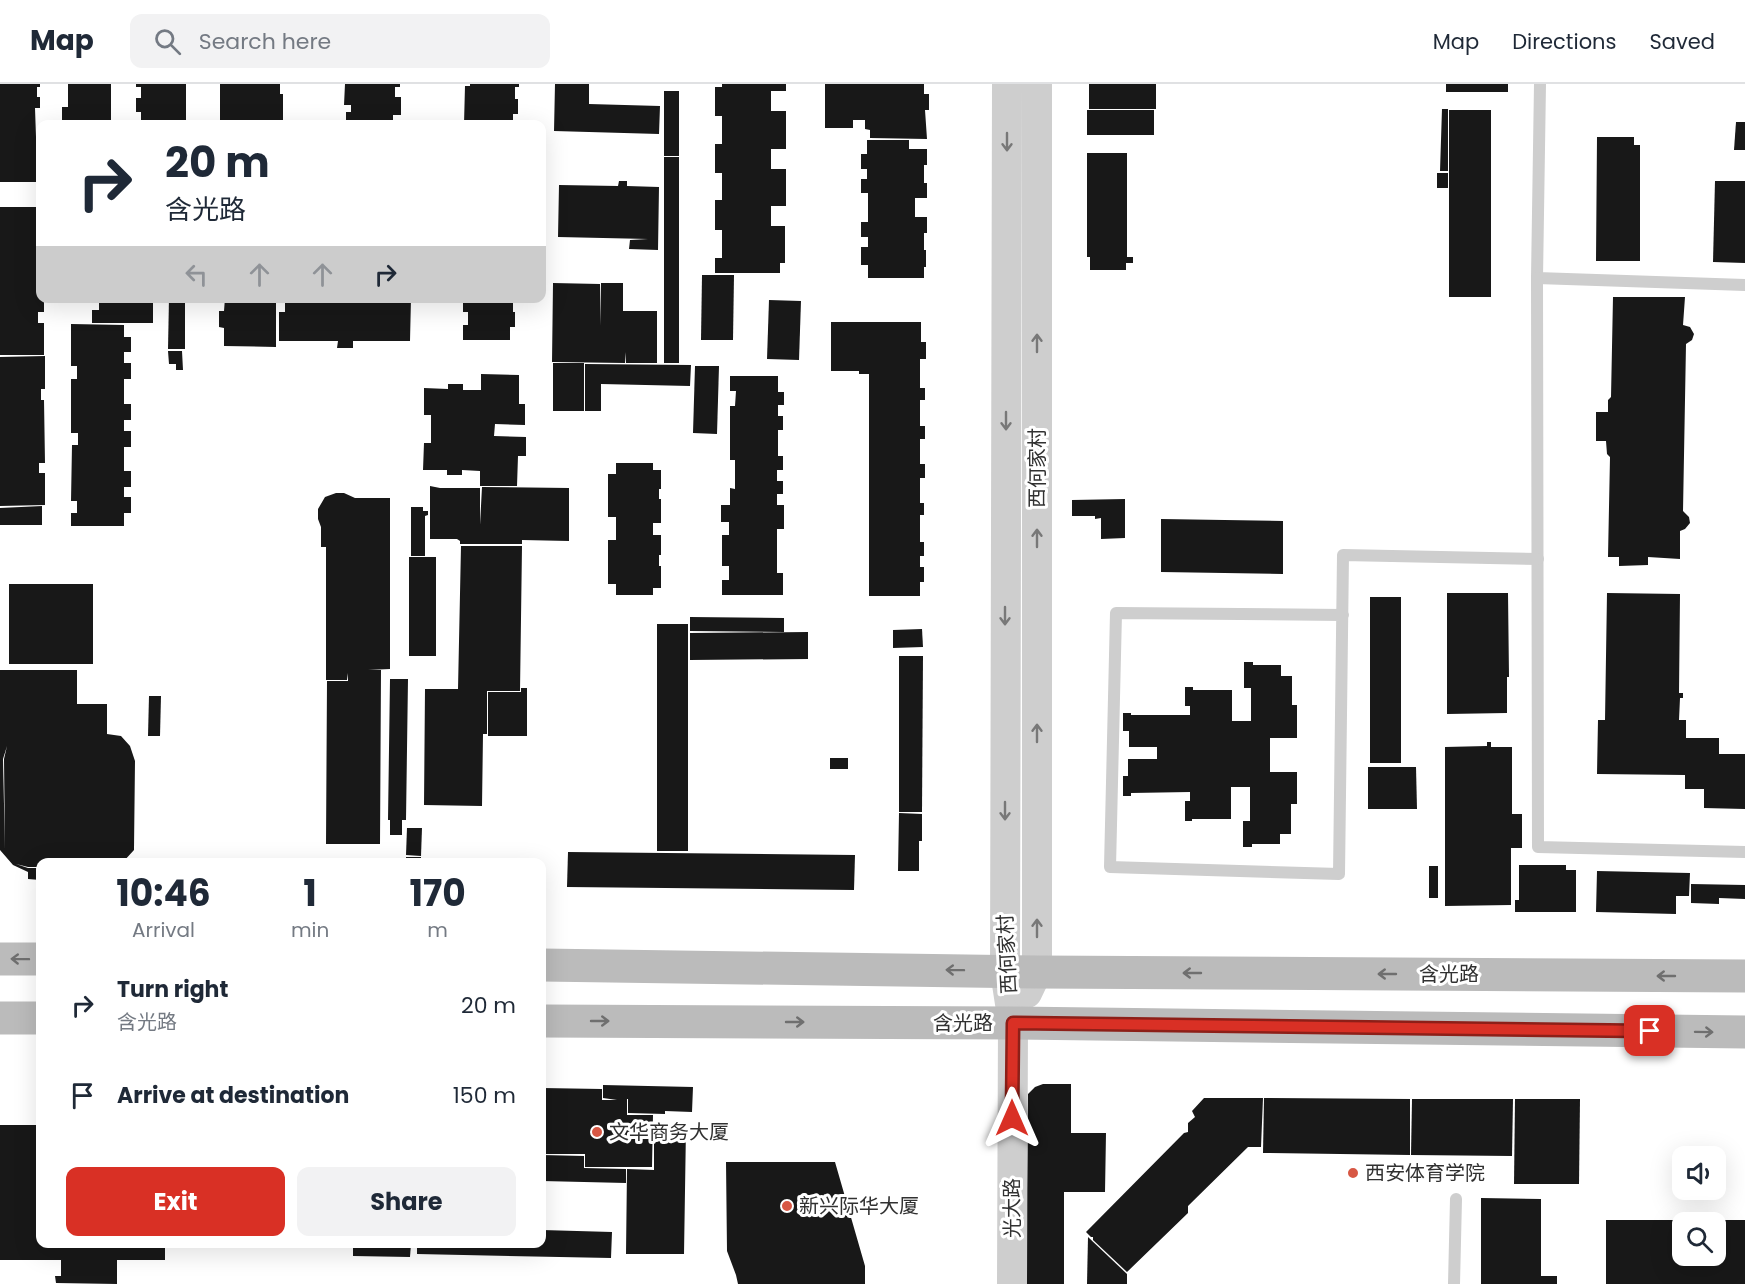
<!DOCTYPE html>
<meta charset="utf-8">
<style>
:root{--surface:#fff;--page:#f2f2f3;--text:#1f2937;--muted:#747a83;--line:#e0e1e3;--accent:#d93025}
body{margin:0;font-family:Poppins,"Noto Sans SC",sans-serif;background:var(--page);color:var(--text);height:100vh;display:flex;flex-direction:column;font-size:22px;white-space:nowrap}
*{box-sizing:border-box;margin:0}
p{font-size:20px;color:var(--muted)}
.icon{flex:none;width:33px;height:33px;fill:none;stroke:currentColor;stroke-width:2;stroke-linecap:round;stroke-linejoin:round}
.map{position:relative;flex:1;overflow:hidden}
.details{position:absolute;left:36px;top:774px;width:510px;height:390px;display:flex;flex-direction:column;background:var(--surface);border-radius:12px;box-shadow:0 6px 24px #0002}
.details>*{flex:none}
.hud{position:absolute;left:36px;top:36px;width:510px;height:183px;border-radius:12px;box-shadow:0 6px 24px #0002;background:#fff;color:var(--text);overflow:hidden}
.tools{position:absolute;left:1672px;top:1062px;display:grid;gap:12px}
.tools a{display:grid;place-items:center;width:54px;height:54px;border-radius:12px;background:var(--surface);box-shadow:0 6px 24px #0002;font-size:30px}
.pin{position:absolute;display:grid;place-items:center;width:51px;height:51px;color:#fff;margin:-26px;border-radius:12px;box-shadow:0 3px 9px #0006}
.me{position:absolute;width:66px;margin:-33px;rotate:0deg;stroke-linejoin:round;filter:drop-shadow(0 0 4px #0008)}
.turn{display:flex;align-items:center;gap:21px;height:126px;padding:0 30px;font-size:27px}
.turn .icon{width:78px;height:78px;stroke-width:2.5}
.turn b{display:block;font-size:42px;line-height:51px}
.lanes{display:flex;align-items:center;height:57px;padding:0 30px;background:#0003;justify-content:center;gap:30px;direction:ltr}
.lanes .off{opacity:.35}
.eta{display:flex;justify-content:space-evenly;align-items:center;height:102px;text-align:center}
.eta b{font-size:36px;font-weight:700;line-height:42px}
.button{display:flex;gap:12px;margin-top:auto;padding:12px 30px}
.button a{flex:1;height:69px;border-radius:12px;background:var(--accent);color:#fff;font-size:24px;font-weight:700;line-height:69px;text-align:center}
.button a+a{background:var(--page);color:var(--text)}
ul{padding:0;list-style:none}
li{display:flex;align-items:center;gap:18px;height:90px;padding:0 30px}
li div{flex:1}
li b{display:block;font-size:22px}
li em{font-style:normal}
header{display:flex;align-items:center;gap:36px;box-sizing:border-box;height:84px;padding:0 30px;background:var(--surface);border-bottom:2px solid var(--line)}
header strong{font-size:28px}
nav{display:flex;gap:33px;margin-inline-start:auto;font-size:21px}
.search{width:420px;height:54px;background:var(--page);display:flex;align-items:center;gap:15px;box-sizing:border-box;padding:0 21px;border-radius:12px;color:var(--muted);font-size:22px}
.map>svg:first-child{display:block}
</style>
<header>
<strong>Map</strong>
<div class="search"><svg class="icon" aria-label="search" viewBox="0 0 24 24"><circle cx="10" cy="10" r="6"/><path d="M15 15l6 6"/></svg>Search here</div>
<nav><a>Map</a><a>Directions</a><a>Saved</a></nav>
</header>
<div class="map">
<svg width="1745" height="1200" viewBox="0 0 1745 1200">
<rect width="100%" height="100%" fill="#fff"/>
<g fill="#181818" fill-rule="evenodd">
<path d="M0,0H40V3H37V13H40V24H35L36,53H40V63H38V73H40V84H36V98H0Z"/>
<path d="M68,0H111V40H62V23H68Z"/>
<path d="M136,0H186V40H141V28H136V14H141V3H136Z"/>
<path d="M220,0H280V10H283V40H220Z"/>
<path d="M345,0H400V3H395V13H401V31H393V40H346V28H351V21H344Z"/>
<path d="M470,0H519V3H515V15H518V30H513V40H464L465,2H470Z"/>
<path d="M555,0H589V20L660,22L659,50L554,47Z"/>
<path d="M722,0H786V7H771V27H786V65H771V85H786V122H771V142H785V179H780V189H715V174H722V146H715V116H722V89H715V60H722V32H715V3H722Z"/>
<path d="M825,0H924V10H929V26H925L927,55L870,54V46L865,45V36H853V44H825Z"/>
<rect x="1089" y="0" width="67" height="25"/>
<rect x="1446" y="0" width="62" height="8"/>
<rect x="664" y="7" width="15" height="65"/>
<path d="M1442,25H1448V87H1440Z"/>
<rect x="1087" y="26" width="67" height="25"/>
<rect x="1449" y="26" width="42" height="187"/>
<path d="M1736,38H1745V66H1734Z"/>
<path d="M1597,53H1634V61H1640V177H1596Z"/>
<path d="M867,56H909V65H927V81H924V99H927V114H915V133H927V149H924V166H926V183H924V194H868V181H861V163H868V153H861V138H868V109H861V95H867V85H861V70H867Z"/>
<path d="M1087,69H1127V173H1133V179H1126V186H1090V173H1087Z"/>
<rect x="664" y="73" width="15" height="206"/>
<rect x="1437" y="89" width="11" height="15"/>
<path d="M619,97H627V102L659,103L658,166L629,165L630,156L648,155L558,153L559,101L618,102Z"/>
<path d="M1715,97H1745V179L1713,178Z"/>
<path d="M0,123H40V154H38V165H40V214H44V228H38V239H44V271H0Z"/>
<path d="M702,191H734L733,256H701Z"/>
<path d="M553,199L600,200V242L601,199H623V227H657V279H626L625,268V279L552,278Z"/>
<path d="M1613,213H1685L1683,241L1690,243L1694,250L1692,256L1686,260L1683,427L1689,433L1690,439L1685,445L1680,447V475L1648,473V481L1619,482V473H1608L1610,373L1607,370L1606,357H1596V328H1608V316L1611,313Z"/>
<path d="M99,214L153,216V239H92V226H99Z"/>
<path d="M169,214H185V265H168Z"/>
<path d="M225,214H276V263L224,262V244L219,243V227H224Z"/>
<path d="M285,214H411L410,257H353V264H337L338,257H279V228H285Z"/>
<path d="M463,214H513V228H515V243H510V256H463V241H468V228H463Z"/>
<path d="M769,216L801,217L799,276L767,275Z"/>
<path d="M831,238H921V258H926V275H920V304H925V316H920V342H925V355H920V380H925V394H920V419H924V431H920V458H924V472H920V483H924V498H920V512H869V290H859V287H831Z"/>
<path d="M71,240L124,241V253H131V268H124V279H131V295H124V320H131V336H124V347H131V363H124V387H131V403H124V413H131V429H124V442H71V429H77V417H71L72,361H78V349H71V295H77V282H71Z"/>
<path d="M168,267H182L183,286H176V280H169Z"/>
<path d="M45,272V305H41V316H44L45,379H39V389H45V421L0,422V273Z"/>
<rect x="553" y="279" width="31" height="48"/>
<path d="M585,280L691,281L690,302L601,300V327H585Z"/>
<path d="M695,282H719L717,350L693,349Z"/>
<path d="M481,290L519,291V320H525V341L495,340L494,352L526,353V372H518L517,402H480V387L462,386V391H447V386H423L424,359H431V331H424V304L448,305V300H463V306H481Z"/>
<path d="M730,292H778V308H784V321H778V332H783V346H778V372H783V386H777V397H783V410H777V421H784V445H777V489H783V511H722V496H729V482H722V451H729V438H721V421H730V404L735,405V376H730V322H735L736,307H730Z"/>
<path d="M616,379H653V386H661V405H659V415H661V439H653V451H661V471H659V482H661V504H653V511H616V500H608V456H616V433H608V390H616Z"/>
<path d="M430,402L440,404H480V441L482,403L569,404V457L522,456V460H460V457L457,455H430Z"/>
<path d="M336,409H344L355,414H390V585L368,586H381L380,760H326L327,597H348V589L347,596H326V463H321V443L318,435V425L325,413Z"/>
<path d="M1125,415V454L1101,455V434L1095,435V432H1072V416Z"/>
<path d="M42,422V441H0V424Z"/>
<path d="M411,423H423V427H428V431L425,432V472H411Z"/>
<path d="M1161,435L1283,437V490L1161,488Z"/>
<path d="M461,462H522L520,607H487V650H483L482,722L424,721L425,605H458Z"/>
<rect x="409" y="473" width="27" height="99"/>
<rect x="9" y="500" width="84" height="80"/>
<path d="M1447,509H1508L1509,593H1507V629L1447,630Z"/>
<path d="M1607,509L1680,510L1679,609H1683V614H1680L1679,636H1686V654H1719V670H1745V725L1704,724V705H1685V691L1597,690L1598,636H1605Z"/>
<rect x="1370" y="513" width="31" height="166"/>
<path d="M690,533L784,534V548L690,547Z"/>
<rect x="657" y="540" width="31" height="227"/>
<path d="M922,545L923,563L893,564V546Z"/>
<path d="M808,548V575L690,576V549Z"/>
<path d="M899,572H923L922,728H899Z"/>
<path d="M1244,578H1253V581H1281V592H1292V621H1297V654H1270V688H1297V720H1291V750H1280V760H1252V763H1243V737H1250V703H1231V735H1192V737H1185V717H1190V708L1131,709V712H1123V692H1128V675H1157V663H1129V647H1123V629H1131V631H1190V622H1185V603H1193V606H1232V637H1251V604H1244Z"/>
<path d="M0,586H77V620H107V650L121,652L130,662L135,677L134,766L123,778H40V783H28L16,780L28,784H40V796L28,795V788L13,781L0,766ZM7,662L4,675L5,766L3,675Z"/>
<path d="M390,595H408L406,736H402V751H390V736H388Z"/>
<path d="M521,604H527V652H488V608H521Z"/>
<path d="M149,612H161L160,652H148Z"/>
<path d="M1487,658H1491V663H1512V730H1522V764H1511V821L1445,822V663L1487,662Z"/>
<rect x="830" y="674" width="18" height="11"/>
<path d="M1368,683H1416L1417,725H1368Z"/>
<path d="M899,729L922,730V757H919V787H898Z"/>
<path d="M407,744H422L421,772L406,771Z"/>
<path d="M568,768L855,771L854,806L567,803Z"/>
<rect x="406" y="773" width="15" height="5"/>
<path d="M1519,781H1566V786H1576V828H1515V816H1519Z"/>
<rect x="1429" y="782" width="9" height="32"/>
<path d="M1597,787L1690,789L1689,812H1676V830L1596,828Z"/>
<path d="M1691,800L1745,801V815L1719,814V820L1691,819Z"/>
<path d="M1043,1000H1071V1049H1106L1105,1108H1064V1200H1026L1028,1010L1035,1003Z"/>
<path d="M603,1001L693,1003L692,1028L665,1027V1030L628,1029V1015H627V1031H653L652,1083H585V1070H542V1004L602,1005V1016H617L603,1014Z"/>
<path d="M1204,1014H1263L1261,1063H1248L1188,1122V1129L1127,1188L1093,1156V1153H1091L1086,1148L1184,1049L1188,1048V1039L1195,1033L1192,1027Z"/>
<path d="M1264,1014L1410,1015V1071L1263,1069Z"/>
<path d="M1412,1015H1513L1512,1072L1411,1071Z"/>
<path d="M1515,1015H1580L1579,1100H1514Z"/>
<path d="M0,1041H40V1160H165V1176H117V1200L56,1199L55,1192H61V1176H0Z"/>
<path d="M654,1043H686L684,1170H626L627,1085L654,1086Z"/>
<path d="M542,1071L584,1072V1084L626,1085V1099L542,1097Z"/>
<path d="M726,1078H835L865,1182V1200H738L736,1191L727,1167Z"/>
<path d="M1481,1114L1541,1115V1192H1557V1200H1481Z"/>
<path d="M1606,1136H1745V1200H1606ZM1683,1138H1716V1172H1683Z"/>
<path d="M542,1146L612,1148L611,1174L417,1170V1160H542Z"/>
<path d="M1088,1153L1127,1190V1200H1087Z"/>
<path d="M353,1160H411L410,1173L353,1172Z"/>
</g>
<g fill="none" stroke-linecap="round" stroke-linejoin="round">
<g stroke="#cecece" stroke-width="12">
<path d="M1540,0L1537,194L1745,201"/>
<path d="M1537,194L1538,763L1745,768"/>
<path d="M1343,531L1116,529L1110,783L1339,790L1343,471L1538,475"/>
<path d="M1454,1200L1456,1115"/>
</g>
<g stroke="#cecece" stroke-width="30">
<path d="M1007,0L1005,887L1013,939L1012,1200"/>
<path d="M1027,909L1037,888V0"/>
</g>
<g stroke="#bbb" stroke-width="33">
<path d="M0,875H40"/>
<path d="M542,881L1037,888L1745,892"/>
<path d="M0,934H40"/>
<path d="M542,937L1013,939L1745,948"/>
</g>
</g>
<defs><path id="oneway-shaft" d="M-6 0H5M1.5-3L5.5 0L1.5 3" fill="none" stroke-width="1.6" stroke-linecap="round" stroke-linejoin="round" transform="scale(1.5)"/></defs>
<g stroke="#787878">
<use href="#oneway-shaft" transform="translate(1007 58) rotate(90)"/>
<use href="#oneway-shaft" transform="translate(1037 259) rotate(-90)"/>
<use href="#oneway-shaft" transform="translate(1006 337) rotate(90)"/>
<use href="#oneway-shaft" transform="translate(1037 454) rotate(-90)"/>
<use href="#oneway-shaft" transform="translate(1005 532) rotate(90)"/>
<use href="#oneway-shaft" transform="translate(1037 649) rotate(-90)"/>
<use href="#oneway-shaft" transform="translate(1005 727) rotate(90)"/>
<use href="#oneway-shaft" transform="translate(1037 844) rotate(-90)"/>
</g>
<g stroke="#6f6f6f">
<use href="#oneway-shaft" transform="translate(20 875) rotate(-179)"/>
<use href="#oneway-shaft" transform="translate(955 886) rotate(-179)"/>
<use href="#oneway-shaft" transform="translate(1192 889) rotate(-180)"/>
<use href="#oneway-shaft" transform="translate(1387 890) rotate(-180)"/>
<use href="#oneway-shaft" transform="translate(1666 892) rotate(-180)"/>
<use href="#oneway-shaft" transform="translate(600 937)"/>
<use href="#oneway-shaft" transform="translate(795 938)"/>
<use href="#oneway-shaft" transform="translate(1704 948) rotate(1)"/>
</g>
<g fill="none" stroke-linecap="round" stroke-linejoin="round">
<defs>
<path id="route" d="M1012,1034L1013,939L1650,947"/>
</defs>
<use href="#route" stroke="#8d1f18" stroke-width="15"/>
<use href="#route" stroke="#d93025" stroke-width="10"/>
</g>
<g fill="#d75744" stroke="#fff" stroke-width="2">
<circle cx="597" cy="1048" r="6"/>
<circle cx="1353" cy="1089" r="6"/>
<circle cx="787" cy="1122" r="6"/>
</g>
<g text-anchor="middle" stroke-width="6" stroke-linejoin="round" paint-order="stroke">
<g font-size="20" fill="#313131" stroke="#fff">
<text transform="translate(1037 384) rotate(-90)" y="7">西何家村</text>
<text transform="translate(1007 870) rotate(-93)" y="7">西何家村</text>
<text x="1449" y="897">含光路</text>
<text x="963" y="946">含光路</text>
<text transform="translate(1012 1124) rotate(-90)" y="7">光大路</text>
</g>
<g font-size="20" fill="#313131" stroke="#fff" text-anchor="start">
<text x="609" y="1055">文华商务大厦</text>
<text x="1365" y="1096">西安体育学院</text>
<text x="799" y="1129">新兴际华大厦</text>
</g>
</g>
</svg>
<div class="tools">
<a><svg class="icon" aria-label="sound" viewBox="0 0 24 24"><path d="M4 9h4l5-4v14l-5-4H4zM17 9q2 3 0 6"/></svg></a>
<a><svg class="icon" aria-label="search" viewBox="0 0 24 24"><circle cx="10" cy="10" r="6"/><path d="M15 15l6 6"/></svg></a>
</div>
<div class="pin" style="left:1650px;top:947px;background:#d93025"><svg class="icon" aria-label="arrive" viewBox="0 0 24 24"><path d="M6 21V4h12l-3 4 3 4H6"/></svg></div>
<svg class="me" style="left:1012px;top:1034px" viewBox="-20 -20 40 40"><path d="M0-17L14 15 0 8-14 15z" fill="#d93025" stroke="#fff" stroke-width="4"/></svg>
<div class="hud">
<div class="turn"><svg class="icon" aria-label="right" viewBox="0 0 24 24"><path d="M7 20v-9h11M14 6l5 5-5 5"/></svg><div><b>20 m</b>含光路</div></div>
<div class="lanes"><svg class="icon off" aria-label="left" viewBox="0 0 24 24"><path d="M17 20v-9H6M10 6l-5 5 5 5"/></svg><svg class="icon off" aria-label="ahead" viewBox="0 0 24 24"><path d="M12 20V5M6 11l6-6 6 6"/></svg><svg class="icon off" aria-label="ahead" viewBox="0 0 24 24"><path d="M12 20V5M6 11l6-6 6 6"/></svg><svg class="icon" aria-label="right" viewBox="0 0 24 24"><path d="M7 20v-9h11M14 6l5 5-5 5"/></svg></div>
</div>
<section class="details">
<div class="eta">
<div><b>10:46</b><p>Arrival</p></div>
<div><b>1</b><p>min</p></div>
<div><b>170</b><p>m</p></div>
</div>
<ul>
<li><svg class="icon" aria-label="right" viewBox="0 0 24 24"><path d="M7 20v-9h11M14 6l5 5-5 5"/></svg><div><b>Turn right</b><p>含光路</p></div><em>20 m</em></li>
<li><svg class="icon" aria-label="arrive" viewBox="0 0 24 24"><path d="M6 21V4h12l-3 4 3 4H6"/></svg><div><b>Arrive at destination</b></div><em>150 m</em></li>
</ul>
<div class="button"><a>Exit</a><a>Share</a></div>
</section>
</div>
